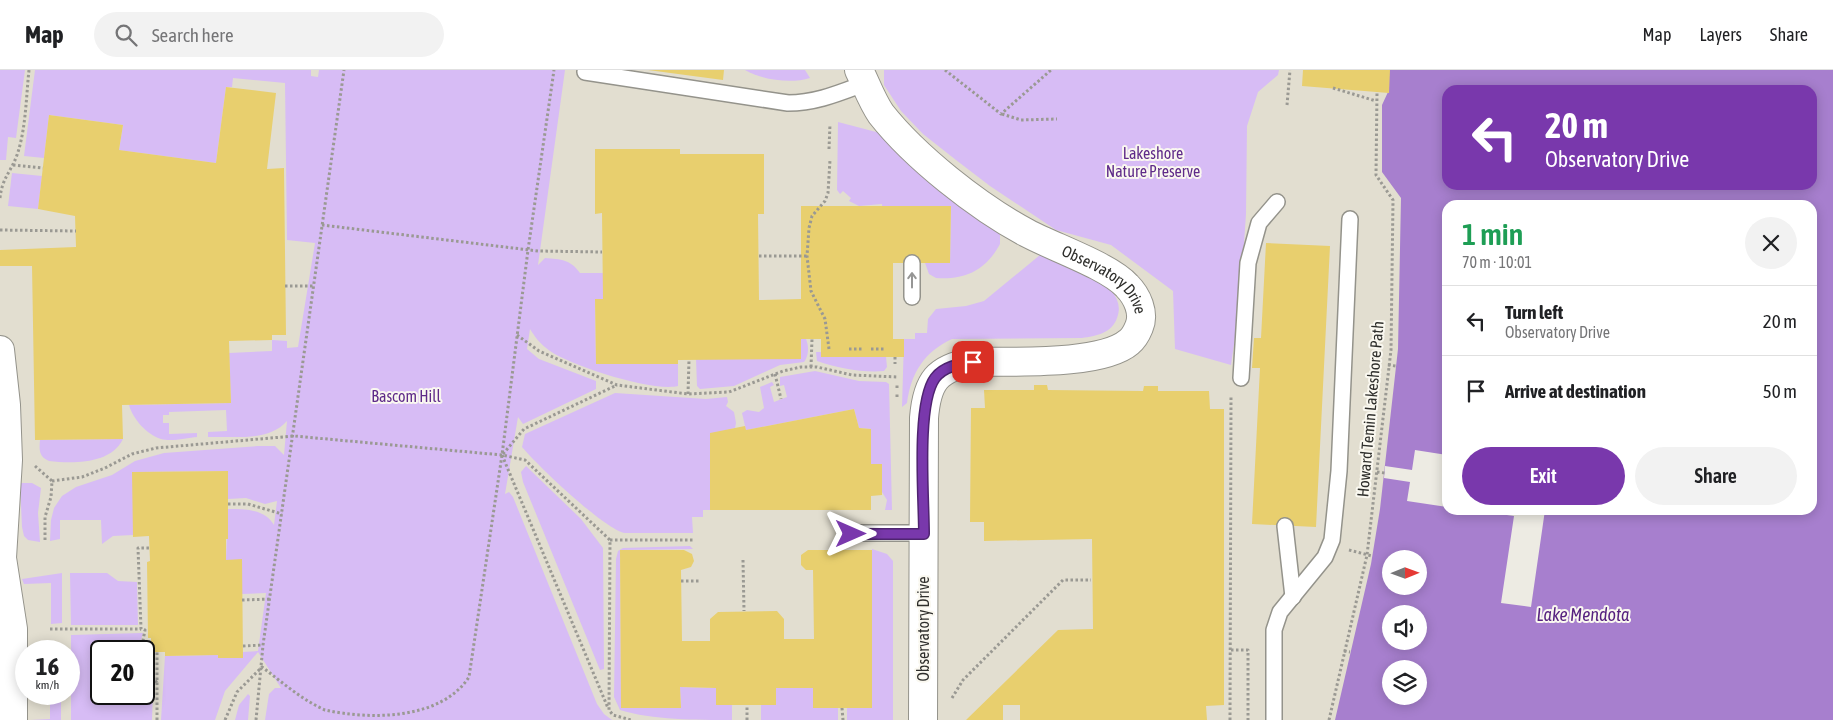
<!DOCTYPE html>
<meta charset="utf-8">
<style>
:root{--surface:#fff;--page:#f2f2f2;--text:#202124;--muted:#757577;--line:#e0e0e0;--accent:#7938ac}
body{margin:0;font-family:"Asap Condensed",sans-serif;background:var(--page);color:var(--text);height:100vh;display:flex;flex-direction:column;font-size:19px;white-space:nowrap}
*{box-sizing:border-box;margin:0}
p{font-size:16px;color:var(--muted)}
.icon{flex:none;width:28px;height:28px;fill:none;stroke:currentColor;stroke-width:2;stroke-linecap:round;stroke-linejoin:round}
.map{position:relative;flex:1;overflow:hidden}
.drawer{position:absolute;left:1442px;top:130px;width:375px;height:315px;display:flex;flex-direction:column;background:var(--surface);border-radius:15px;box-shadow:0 2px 12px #0003}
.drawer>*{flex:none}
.banner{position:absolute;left:1442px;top:15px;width:375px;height:105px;border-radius:15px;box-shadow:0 2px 12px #0003;background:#7938ac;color:#fff;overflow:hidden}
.needle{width:32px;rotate:89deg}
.controls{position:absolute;left:1382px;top:480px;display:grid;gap:10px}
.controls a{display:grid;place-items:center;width:45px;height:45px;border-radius:50%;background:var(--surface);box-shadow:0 2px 12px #0003;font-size:25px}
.speed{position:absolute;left:15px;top:570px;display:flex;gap:10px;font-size:25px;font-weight:700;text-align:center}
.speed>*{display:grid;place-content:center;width:65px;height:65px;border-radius:50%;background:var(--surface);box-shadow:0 2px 12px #0003;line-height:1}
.speed small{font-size:12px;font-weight:400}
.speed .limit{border:2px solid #111;border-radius:8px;background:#fff;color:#111}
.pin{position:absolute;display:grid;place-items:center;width:42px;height:42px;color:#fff;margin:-21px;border-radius:10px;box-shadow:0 2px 8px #0006}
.me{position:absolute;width:55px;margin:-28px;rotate:90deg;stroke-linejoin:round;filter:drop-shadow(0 0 4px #0008)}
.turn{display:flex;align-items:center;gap:18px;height:105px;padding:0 20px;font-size:22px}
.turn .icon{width:65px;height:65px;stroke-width:2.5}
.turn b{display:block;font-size:35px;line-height:42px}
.round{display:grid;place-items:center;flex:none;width:52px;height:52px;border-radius:26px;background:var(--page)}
.headline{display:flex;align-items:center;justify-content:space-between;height:85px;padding:0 20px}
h1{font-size:30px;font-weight:600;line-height:38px;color:#1e9e55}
.cta{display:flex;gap:10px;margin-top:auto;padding:10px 20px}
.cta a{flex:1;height:58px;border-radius:30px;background:var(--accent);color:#fff;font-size:20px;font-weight:600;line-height:58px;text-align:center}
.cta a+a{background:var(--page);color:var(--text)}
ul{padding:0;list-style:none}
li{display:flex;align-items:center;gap:15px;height:70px;padding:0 20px;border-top:1px solid var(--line)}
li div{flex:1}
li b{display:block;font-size:19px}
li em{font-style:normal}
header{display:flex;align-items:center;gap:30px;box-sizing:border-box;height:70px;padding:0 25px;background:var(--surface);border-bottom:1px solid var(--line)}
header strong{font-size:24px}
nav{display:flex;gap:28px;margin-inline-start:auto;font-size:18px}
.search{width:350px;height:45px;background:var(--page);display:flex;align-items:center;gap:12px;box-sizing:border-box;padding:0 18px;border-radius:28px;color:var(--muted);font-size:19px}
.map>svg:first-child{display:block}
</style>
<header>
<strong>Map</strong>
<div class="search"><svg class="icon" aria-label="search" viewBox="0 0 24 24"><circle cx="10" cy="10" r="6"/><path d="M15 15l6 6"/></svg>Search here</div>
<nav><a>Map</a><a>Layers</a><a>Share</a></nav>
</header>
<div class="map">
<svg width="1833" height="650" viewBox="0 0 1833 650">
<rect width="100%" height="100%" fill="#edebe3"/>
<path fill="#e2ded0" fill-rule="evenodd" d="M0,0H1550L1448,20V440L1556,650H0ZM1391,489H1419V516H1391ZM1391,544H1419V571H1391ZM26,581H69V624H26ZM101,581H144V624H101ZM1391,599H1419V626H1391Z"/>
<g fill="#d7bcf5">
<path d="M0,0H25L16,68L8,67L6,90H0Z"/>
<path d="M35,0H311V6L318,7L319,0H565L538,195L545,188C561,189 571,190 580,203H603V229H595L596,294H678V316C652,322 572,296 550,281C540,274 535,267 530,259L527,279L539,289L596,311V319L523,354L518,347L505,424L509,422L513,427L597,634L604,644L612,650H265L269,624L275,618H281L258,582L225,621L215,650H161L165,586L218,585V588H242L243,582L258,581L266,523L242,524V490H226L228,439C245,439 265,439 274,455L277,431L265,434L246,428L228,429L227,401L133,402V465L113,466L102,474L101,450H60V469L50,471L51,450L54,438L62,426L76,417L112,405L135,391L164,383L258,376H275L284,385L287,351C269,372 234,366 208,367V362L227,361L226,340L169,342V345H163V353H169V364L197,363V367C187,368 171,372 161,369C146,364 133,349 129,335L231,333L229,283L272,281V270L287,271V278L298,277L315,173L287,170L285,13L233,8L232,17H226L216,93L119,80L123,55L49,45L44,88L24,86Z"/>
<path d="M745,0H805L810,8C791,14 762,10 745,0Z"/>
<path d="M884,0H1279L1278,5L1258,22L1247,56L1246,144L1240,232L1231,295L1175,279L1173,221L1111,175L1056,160L990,116L956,90L923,64L901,41L884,15Z"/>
<path d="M838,52L880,63L1000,161V174C986,200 966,210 936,208L929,204L925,193H950L951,137L882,139V134L859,136L849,131L851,128L843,121L840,124L837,120Z"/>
<path d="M12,103L42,106L38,139L8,136Z"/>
<path d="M1040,185L1047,186C1071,197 1130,214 1117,248C1112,263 1096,266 1082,268L952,269C924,282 911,303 907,333L902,337L904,269H915V263H927L928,249L936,239L966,236L984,231Z"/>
<path d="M801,269H806C809,276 809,286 804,292L780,295L734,316L700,319L697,316L696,289H800Z"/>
<path d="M816,282H821V287H886L887,297L884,301C863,303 838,298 817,291Z"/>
<path d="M815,301L859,311L886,312L889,314L892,440H885L887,430L882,422V395L871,394V359L859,358L854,339L746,360L742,343L747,340L759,342L764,338L760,317L772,312L774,315L770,317L774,332L787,327L784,315L780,316V307Z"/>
<path d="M615,323L706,329L727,327L728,332L726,336L734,342L736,353L735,358L710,364V440H703V447H692L693,463H625C605,460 537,395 522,377L525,364Z"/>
<path d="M123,369C111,394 73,394 49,391C39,387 39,380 40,370Z"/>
<path d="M526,396L581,449L603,478L604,599L600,600L523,412L521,402Z"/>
<path d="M20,413H32L41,418L38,443L40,472L28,470L24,466L22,457Z"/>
<path d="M690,476L693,479L620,480L621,637L681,638L680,617L716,618V634L732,635V650C697,650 652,650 620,640L614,627L616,489L618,481L623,478Z"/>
<path d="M872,479L887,484L893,491V650H847V638H872Z"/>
<path d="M62,503V553L51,554V513L24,514L22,509Z"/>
<path d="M70,503H107L118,511L137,512L138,555H71Z"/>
<path d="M143,563L138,581H101V624H144V599L153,620L152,650H71V565Z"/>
<path d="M776,618H813V638H838V650H761V635H776Z"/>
<path d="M50,624H61V650H30L50,649Z"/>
<path d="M248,624L250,626L248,650H235L239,635Z"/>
</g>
<path fill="#a77fce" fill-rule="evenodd" d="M1389,0H1833V650H1335L1371,494L1380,439L1398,279L1401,128L1382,102V35L1388,22ZM1448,20H1812V115H1448ZM1448,135H1812V440H1448ZM1391,489H1419V516H1391ZM1391,544H1419V571H1391ZM1391,599H1419V626H1391Z"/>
<g fill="#edebe3">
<path d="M1415,380L1447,385V437L1407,431L1410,412L1384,408L1385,396L1412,400Z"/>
<path d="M1471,440H1545L1531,537L1501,533L1514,446Z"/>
</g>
<g fill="#e8cf6e">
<path d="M648,0H724L723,10Z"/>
<path d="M1303,0H1390L1389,23L1302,16Z"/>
<path d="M226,17L276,23L267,99L284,98L286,265H272V270L229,271L231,333L122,335L123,369L35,370L32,196H0V180L76,177L75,146L38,139L49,45L123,55L119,80L216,93Z"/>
<path d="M595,79H680V84H764V144H758L759,230L801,229V136H951L950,193H893V269H904V287H821V269H801V289L678,290V294H596L595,229H603L602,143L595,144Z"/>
<path d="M1266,173L1330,176L1316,457L1252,454L1260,298H1252L1254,268H1261Z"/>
<path d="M1034,315H1047L1048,320L1143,321L1144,316H1158V321H1209L1210,339H1224V635L1206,636L1207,650H1020V635H1003V650H966L1058,560L1093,559L1092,469L984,471V452H970L971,338H985L984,320H1034Z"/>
<path d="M854,339L859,358L871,359V394H882V425L871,426V440H710V363L745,356L746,360Z"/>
<path d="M228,401V469H226V490L242,489L243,588H218V585L165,586V582H151V568H148L147,492L150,491L149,466L133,467L132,402Z"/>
<path d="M620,480H684L692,484L694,491L691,497L681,500L682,571H710V549L718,542L777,541L784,549V569H814L813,500H806L801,495V485L808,480H872V638H813V618H776V635H716V618L680,617L681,638H621Z"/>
</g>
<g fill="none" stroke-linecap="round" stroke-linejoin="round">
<defs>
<g id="lane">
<path d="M585,2L788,33C816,33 839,23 866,13"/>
<path d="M912,193V227"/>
<path d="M1241,308L1248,193L1259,153L1277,132"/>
<path d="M1285,456L1293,527"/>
<path d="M851,463H924"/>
<path d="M1274,650V560L1280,542L1325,487L1332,470L1339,401L1350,149"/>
</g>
<path id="street" d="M0,280L6,335L8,390L2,488L13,559V650"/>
<g id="secondary">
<path id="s1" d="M859,0C866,14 872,31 881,44C915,87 978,137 1027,163C1053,177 1109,196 1127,216C1137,226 1145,243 1139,257C1137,262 1134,268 1129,272C1101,296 1010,291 973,292C937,298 927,311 924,348L923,650"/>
</g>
</defs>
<use href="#lane" stroke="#94938b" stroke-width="18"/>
<use href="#street" stroke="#94938b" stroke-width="30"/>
<use href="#secondary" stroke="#94938b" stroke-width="30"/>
<g stroke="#9a9993" stroke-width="3" stroke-dasharray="2.5 2.5" stroke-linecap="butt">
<path d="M945,0L1001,44L1051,0"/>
<path d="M1333,18L1376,31"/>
<path d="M1287,35L1290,0"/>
<path d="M1002,44L1021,50L1057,49"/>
<path d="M829,79L830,54"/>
<path d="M13,95L43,98"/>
<path d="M0,128C2,108 11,102 17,85C26,59 26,28 29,0"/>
<path d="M322,155L538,181L602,182"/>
<path d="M0,160L76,161"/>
<path d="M759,186H807"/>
<path d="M285,216H314"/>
<path d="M517,265L539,281L617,315L688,324L729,322L783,301L801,297H817L852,305L898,307"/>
<path d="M829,279L825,249L811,221L807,186L809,158L812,146L825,131L828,123L830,90"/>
<path d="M849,279H863"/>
<path d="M871,279H885"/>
<path d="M895,287V294"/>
<path d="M1388,295L1396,296"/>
<path d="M811,297L812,269"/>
<path d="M775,304L781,329"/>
<path d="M897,318V314"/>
<path d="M688,324L689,290"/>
<path d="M897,327V323"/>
<path d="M503,384L524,359L617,315"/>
<path d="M502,385L608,638"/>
<path d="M35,396L52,411L51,427L45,447V472"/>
<path d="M1377,402L1385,403"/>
<path d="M52,411L82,407L105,398L132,384L156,378L294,366L502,385L525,390L610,470L609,640L613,645L631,650"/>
<path d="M228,434H248L282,444"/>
<path d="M610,470H693"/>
<path d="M1349,480L1372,486"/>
<path d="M743,490L744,541"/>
<path d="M681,511H700"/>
<path d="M242,530L271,529"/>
<path d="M50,559H141"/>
<path d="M243,576L263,575"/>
<path d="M1231,580H1248V650"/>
<path d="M141,581L145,560L141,559L138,478H149"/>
<path d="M1344,581L1350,582"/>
<path d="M144,594L157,613"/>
<path d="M952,628L963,610L1063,510H1091"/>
<path d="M842,638L843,650"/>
<path d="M157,650V582"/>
<path d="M225,650L237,622L262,597C282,612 302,630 325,640C371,650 441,650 469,607L502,385L528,180L554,0"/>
<path d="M256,650L263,575L344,0"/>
<path d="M747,650V635"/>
<path d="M1230,650L1231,326"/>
<path d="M1329,650L1367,485L1391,280L1393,130L1376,105L1377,21"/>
</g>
<use href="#lane" stroke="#fff" stroke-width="15"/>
<use href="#street" stroke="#fff" stroke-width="28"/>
<use href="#secondary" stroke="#fff" stroke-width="28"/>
</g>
<defs><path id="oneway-shaft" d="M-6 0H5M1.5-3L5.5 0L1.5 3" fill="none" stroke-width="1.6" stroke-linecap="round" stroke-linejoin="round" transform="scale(1.25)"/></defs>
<use stroke="#969695" href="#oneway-shaft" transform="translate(912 210) rotate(-90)"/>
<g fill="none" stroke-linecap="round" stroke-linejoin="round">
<defs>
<path id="route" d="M851,464H924C924,428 916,334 935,308C944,296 960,294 973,292"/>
</defs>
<use href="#route" stroke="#4f2470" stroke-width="12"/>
<use href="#route" stroke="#7938ac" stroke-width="9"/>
</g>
<g text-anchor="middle" stroke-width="4" stroke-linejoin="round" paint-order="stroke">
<g font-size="16" fill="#5f2b89" stroke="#faf8f0">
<text x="1153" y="89">Lakeshore<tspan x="1153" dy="18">Nature Preserve</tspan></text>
<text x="406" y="332">Bascom Hill</text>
</g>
<g font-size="16" fill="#2e2e2b" stroke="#faf8f0">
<text dy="6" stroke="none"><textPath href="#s1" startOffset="331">Observatory Drive</textPath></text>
<text transform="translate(1370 339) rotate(-85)" y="6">Howard Temin Lakeshore Path</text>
<text transform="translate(923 559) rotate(-90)" y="6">Observatory Drive</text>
</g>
<g font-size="18" font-style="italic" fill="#56217f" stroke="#faf8f0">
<text x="1583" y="551">Lake Mendota</text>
</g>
</g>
</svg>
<div class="controls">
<a><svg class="needle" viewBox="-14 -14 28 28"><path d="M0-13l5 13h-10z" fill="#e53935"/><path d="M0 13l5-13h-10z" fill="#757577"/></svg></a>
<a><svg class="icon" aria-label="sound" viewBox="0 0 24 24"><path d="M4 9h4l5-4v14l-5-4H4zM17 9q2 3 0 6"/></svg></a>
<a><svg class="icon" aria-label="layers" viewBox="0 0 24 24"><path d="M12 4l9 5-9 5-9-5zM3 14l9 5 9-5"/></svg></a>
</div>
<div class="speed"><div>16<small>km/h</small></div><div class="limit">20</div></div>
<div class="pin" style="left:973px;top:292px;background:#d93025"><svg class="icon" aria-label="arrive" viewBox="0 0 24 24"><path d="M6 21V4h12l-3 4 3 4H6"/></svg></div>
<svg class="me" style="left:851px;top:464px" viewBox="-20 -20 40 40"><path d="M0-17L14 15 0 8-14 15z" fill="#7938ac" stroke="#fff" stroke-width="4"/></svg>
<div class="banner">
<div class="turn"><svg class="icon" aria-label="left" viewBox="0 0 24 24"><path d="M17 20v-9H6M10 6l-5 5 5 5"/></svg><div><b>20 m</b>Observatory Drive</div></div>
</div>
<section class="drawer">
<div class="headline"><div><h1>1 min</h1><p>70 m · 10:01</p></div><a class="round"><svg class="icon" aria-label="close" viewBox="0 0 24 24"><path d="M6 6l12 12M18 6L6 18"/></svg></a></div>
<ul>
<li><svg class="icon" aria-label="left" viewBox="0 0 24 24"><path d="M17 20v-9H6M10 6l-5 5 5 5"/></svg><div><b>Turn left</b><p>Observatory Drive</p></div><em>20 m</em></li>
<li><svg class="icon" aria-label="arrive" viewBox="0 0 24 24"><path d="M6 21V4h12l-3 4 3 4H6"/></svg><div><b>Arrive at destination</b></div><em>50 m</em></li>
</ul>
<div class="cta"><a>Exit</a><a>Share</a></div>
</section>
</div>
